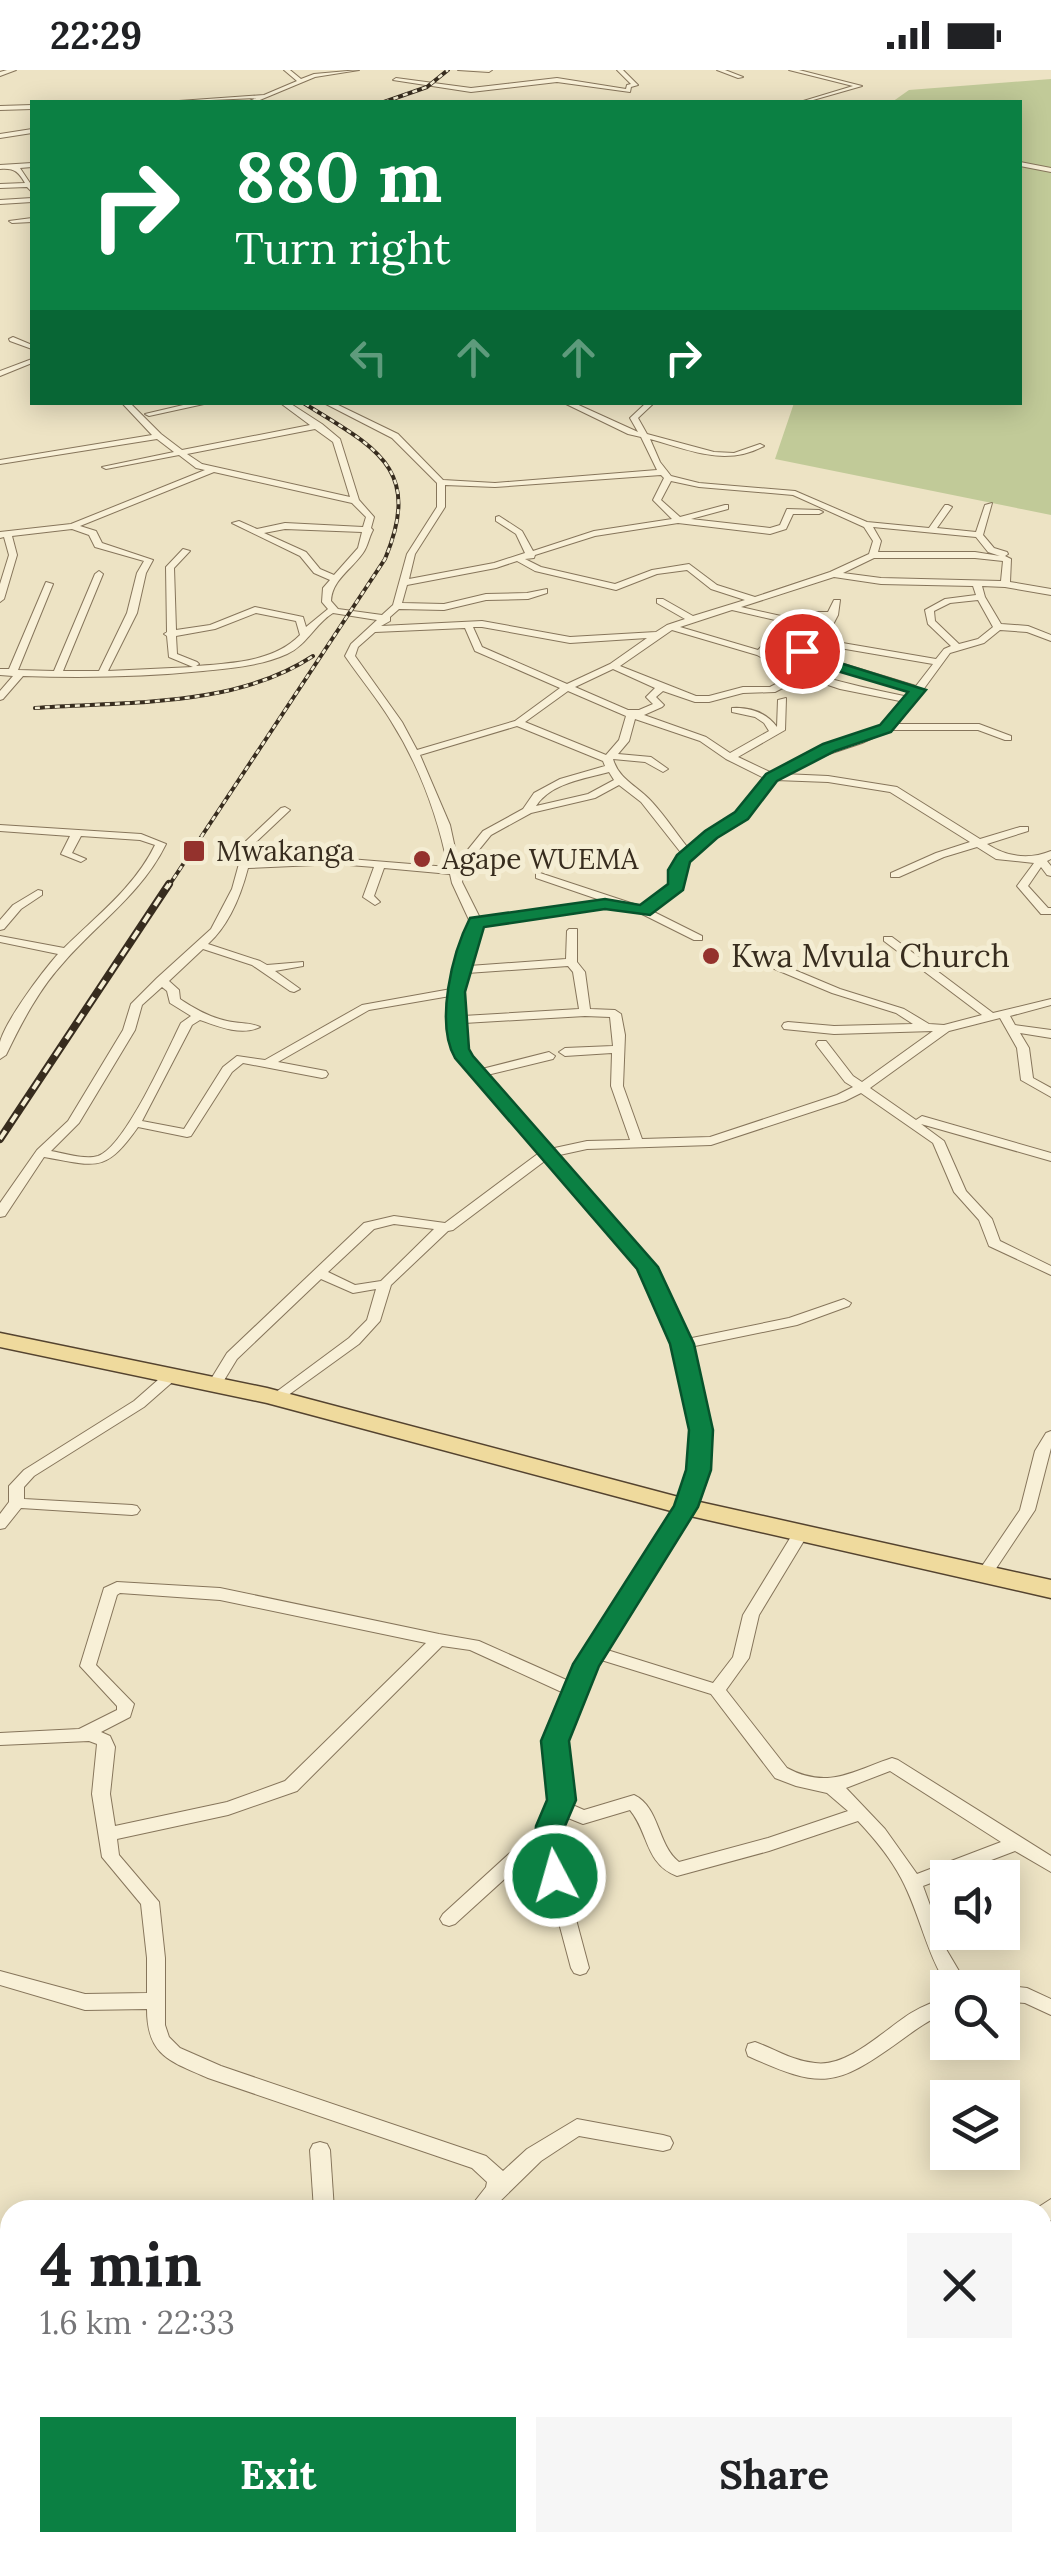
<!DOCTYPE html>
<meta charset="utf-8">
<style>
:root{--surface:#fff;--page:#f6f6f6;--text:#202124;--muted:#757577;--accent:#0b8043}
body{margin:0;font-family:Lora,serif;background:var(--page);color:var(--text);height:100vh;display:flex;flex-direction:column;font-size:38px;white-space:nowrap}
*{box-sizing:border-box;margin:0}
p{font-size:32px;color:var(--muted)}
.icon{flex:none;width:55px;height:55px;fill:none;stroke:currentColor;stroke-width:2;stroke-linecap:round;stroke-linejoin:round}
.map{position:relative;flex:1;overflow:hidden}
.side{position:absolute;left:0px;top:2130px;width:1052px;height:352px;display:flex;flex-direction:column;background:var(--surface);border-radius:30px 30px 0 0;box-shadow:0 5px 25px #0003}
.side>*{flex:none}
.top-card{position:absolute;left:30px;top:30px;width:992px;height:305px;border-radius:0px;box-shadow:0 5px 25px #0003;background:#0b8043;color:#fff;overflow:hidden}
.controls{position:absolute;left:930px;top:1790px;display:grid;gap:20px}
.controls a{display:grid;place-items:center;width:90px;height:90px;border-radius:0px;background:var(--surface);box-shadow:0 5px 25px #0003;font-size:50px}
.pin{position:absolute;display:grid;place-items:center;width:85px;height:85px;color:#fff;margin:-42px;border:5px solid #fff;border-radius:50%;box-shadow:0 2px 10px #0007}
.me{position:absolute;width:110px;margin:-55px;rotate:354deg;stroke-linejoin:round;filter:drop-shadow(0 0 8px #0008)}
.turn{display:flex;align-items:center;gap:35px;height:210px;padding:0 40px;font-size:45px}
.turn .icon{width:130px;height:130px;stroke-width:2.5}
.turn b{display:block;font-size:70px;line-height:85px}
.lanes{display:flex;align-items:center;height:95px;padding:0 40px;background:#0003;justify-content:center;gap:50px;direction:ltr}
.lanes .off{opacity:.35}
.round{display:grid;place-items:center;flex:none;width:105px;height:105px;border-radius:0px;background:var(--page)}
.summary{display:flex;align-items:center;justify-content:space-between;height:170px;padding:0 40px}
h1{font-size:60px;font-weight:700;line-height:75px}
.button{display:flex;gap:20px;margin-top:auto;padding:20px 40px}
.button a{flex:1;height:115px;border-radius:0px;background:var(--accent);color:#fff;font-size:40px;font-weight:700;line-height:115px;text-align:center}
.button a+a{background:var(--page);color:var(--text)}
.status{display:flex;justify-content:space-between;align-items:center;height:70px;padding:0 50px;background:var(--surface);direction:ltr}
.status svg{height:28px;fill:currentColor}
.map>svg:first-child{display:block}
</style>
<div class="status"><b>22:29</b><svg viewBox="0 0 49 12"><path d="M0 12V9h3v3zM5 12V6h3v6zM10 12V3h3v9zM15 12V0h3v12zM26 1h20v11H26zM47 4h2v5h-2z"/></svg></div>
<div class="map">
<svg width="1051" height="2481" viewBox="0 0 1051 2481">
<rect width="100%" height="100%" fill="#ede3c4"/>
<path fill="#c1ca98" d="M1051,9V445L775,389L794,333L1020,332V32H892L909,20Z"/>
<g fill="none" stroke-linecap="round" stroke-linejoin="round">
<defs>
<g id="minor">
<path d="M7,0H16L0,6V2Z"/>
<path d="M284,0H290L301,9L314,4L359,0L315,7L255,32H248L256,28L165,32L264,25L297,11Z"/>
<path d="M458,0H492L489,2Z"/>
<path d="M617,0H623L638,15L631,17L630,22L557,12L471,22L393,10L396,8L471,18L557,8L626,19L627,15L631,14Z"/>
<path d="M717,0H725L743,7L738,8Z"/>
<path d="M789,0H799L862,16L806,32H800L853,16Z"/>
<path d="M32,35V39L0,40V36Z"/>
<path d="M32,59V63L0,68V64Z"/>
<path d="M1020,92L1051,98V102L1020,96Z"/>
<path d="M32,93V97L20,98L32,116V122L27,117L0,118V114L25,113C18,101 14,98 0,99V95Z"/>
<path d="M32,128V132L0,134V130Z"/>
<path d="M32,148V152L12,153L9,151Z"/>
<path d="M13,267L32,275V279L10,271L9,269Z"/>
<path d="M32,289V293L0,306V301Z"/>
<path d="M121,332H129L161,364L182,380L310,355L279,332H288L322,354L340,369L359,430L374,447L371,458L373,460C369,467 368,476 363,483C351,500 332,510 331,531L338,539L382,545L393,535L407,484L437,437V413L392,368L322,332H332L398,364L443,410L495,413L657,400L641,367L628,364L562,332H572L638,362L630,348L647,332H655L638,348L647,364L714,382L734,383L760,374L764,376C725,397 690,380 650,369L660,392L671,406L699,413L795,421L867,452L929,458L945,435H948L952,437L937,458L976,462L985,435L992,433L983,465L994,478L1007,482L1008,484L1005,486L1011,489L1010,512L1051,519V525L1005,517L982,516L985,527L1001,554L1028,556L1051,565V571L1027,562L1000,560L984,573L950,583L898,654H979L1011,666V670H1005L978,660H890L862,673L805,692L783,704L828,706L897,717L980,769L1020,757H1028V761L987,774C1007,787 1029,790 1051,781V789L1047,791L1051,796V806L1047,805L1041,797L1028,816L1048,838H1051V844H1041L1017,816L1034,793L996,789L977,777L944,787L899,807H891V803L936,783L970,772L890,722L828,712L776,710L745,748L700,778L687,792L682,801L685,807L677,823L652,841L702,866V870H694L640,843L618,836L481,855L469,896L566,889L567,861L569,859H577V892L585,902L590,939L615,940L621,944L625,965L623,1016L642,1069L710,1067L837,1025L853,1017L845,1012L818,977L816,974L818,971H826L853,1006L862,1012L933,961L834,964L784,959L782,956L784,953L788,952L834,956L913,954L896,943L832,923L765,895V891H773L840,919L904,939L929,954L944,955L982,945L884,871V867H892L993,943L1051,929V935L1010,946L1015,955L1051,960V968L1020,963L1029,978L1033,1008L1051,1018V1027L1021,1010L1017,978L1000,948L949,961L870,1018L916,1050L922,1046L1051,1083V1091L921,1054L944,1071L966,1121L992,1149L1000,1171L1051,1196V1205L989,1176L979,1150L954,1122L933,1073L861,1023L845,1031L711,1075L587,1079L555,1086L599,1137L652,1194L687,1269L789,1248L844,1229L851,1233L849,1236L797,1255L690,1277L708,1361L705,1400L694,1437L604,1579L713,1613L733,1587L743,1545L795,1460H805L808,1464L759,1545L749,1588L726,1620L787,1698C828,1720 853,1701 892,1688L898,1690L1051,1786V1802L1015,1781L923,1816L946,1879L969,1918H949C926,1884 920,1843 901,1808C890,1787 874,1768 858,1751L769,1781L677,1806C645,1794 649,1763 630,1740L583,1754L563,1746L560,1756L558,1782L589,1898L586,1903L580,1905L574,1903L571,1898L540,1782L541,1776L455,1854L449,1856L443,1854L440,1849L443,1844L544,1752L552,1729L547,1671L566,1624L470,1580L442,1576L297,1721L228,1745L117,1769L119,1785L159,1832L165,1888V1955L169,1967L180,1978L221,1996L486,2086L503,2101L527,2079L577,2049L663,2065L670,2067L673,2073L670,2079L663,2081L579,2066L541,2091L491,2140H468L486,2117L487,2112L472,2098L208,2008C170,1991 147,1986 147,1939L85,1940L0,1915V1901L85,1924L147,1923V1888L141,1834L102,1787L92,1724L97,1674L89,1671L0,1675V1663L79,1659L117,1640V1636L80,1596L104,1518L117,1512L220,1518L439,1564L479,1571L571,1612L580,1590L679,1437L691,1400L694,1361L675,1274L641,1198L589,1143L546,1090L453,1160L448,1161L391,1215L380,1251L359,1274L280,1331H270L268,1328L349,1268L367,1250L376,1219L353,1223L321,1209L237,1289L220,1317H210L208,1314L227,1283L364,1153L394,1146L445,1153L539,1083L453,979L450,926L369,940L278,992L326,1001L328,1004L326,1007L322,1008L243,993L232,1002L191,1066L187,1067L138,1057C105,1104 96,1096 44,1087L5,1146L0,1147V1133L37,1080L68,1051L123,960L131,934L157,908L211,859L232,819L245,772L281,738L285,737L290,740L255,773L250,792L337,788L448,797C438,747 419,695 391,651C377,628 360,608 345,586L351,574L377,550L333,543C315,554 306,576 287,584C261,596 230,598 203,601C143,607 83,608 23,606L3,629L0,630V621L13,606L0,605V599H9L46,512L53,514L18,600L54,601L95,504L99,501L103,504L63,601H99L127,543L137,503L144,491L95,477L89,465L72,459L12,466L17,485L4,529L0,532V514L9,485L4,467L0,468V462L71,454L205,400L196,398L179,385L106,399L102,397L174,382L157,369L0,394V390L152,365ZM315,359L333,372L350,427L202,394L187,384ZM214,402L352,433L366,447L363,457L285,453L257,459L239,451L232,453L300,486L314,503L330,510L323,518L322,532L328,539L306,557L303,547L255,537L210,555L176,560L174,498L190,481L183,479L166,497L167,562L164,564L167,566L169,587L193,597L108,601L137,543L146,503L153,490L102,473L96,461L80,456ZM661,405L664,408L653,430L672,449L594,461L533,481L522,461L499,446L496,447V451L516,464L525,483L494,493L409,509L415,484L445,437V415L495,417ZM671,411L699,417L793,425L864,457L873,471L869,484L830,502L755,527L717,515L689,494L652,500L615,514L541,497L525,489L534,488L535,485L595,466L678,453L770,464L786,459L793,444H819L823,442L819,440L787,439L780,455L770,458L691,449L728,439V435H725L680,447L661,430ZM873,457L976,467L988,482L1000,486L975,482H878L881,471ZM285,459L362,462L358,478L334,505L320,499L306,482L264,463ZM874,488H975L1003,491L1001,511L881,508L843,503ZM517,491L535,501L616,520L657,504L687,500L711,519L745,530L693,546L663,529H657V533L685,549L667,555L656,562L570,567L482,551L381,556L390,551V547L399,539L444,540L486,530L528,529L547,523V519L527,523L486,524L444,534L402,533L407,515L496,498ZM834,507L881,514L973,516L976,525L945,529L925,540L928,554L951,576L944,579L936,589L825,570L838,545L840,530H834L828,542H808L790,548L741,537ZM978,530L993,557L978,569L959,574L935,551L934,541L950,533ZM732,540L784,552L758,580L680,557ZM256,543L296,551L300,565C274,592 231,593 196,596L199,594L197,592L177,584L176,566L215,559ZM826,547L816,570L798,582V586L913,621L909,627C857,616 813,608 766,582C785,560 795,547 826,547ZM473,557H482L570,573L647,568L610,594L567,614L482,577ZM465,558L475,581L560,618L515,651L417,680L402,652L355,586L358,577L375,562ZM672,560L757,585L793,605L770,617H743L709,626H696L620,596ZM822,575L933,594L916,616L808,583ZM613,599L655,618L646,627L653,634L639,640H628L575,617ZM804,607L840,619L905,632C901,638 896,645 890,651C858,678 807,676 772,703L738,687L785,660L786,628L778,630L777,657C766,642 749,637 732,638V642L755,647L764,653L769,661L730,683L706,667L644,645L662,637L664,635L656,627L663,621L695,632H709L743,623L775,622ZM568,621L626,646L619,670L606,685L525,652ZM635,649L700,671L726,689L766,709L737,744L688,778C676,763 665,746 652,732C638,716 619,710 613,689L645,692L663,702L668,699L651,687L618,684L629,671ZM517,656L603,691L605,696L560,709L534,723L523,739L483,761L458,792L450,755L420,685ZM609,702L614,710L588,724L536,736C551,713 584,709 609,702ZM619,715L641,732L682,784L672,801L675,807L668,819L643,837L540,803L536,804V808L606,832L480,848L462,812L465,797L491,765L531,743L595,728ZM337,794L374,797L363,827L375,835L380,832L374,826L384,798L450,804L452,813L470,852L451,919L362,935L265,990L237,986L223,997L184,1059L142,1051L192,955L200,950C219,957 242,966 260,957C250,952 238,954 227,951C209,947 195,939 180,929L179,920L169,911L203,879L252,895L290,921L294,922L300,919L275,901L303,896V892L267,895L260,891L208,874C229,855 241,825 248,798ZM568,896L573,902L579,939L463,946L462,922L467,903ZM162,917L167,921L170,933L191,946L181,953C167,981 125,1077 98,1086C84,1090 64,1083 51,1081L79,1053L135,960L142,935ZM585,946L610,947L613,976L565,978L559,982L565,986L612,983L611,1016L630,1070L587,1071L550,1079L487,1005L553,989L555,986L549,982L482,999L465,979L464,953ZM394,1154L434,1159L381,1211L355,1215L328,1202L374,1159ZM120,1523L220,1530L426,1573L285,1711L227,1732L115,1756L110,1724L115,1677L110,1666L101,1662L130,1647L134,1634L96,1595L117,1525ZM598,1589L711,1624L775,1708L796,1716L827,1723L848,1741L768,1768L679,1792C657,1775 660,1737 634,1725L584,1740L568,1733L563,1671ZM890,1701L1001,1772L917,1804L885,1759L846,1718Z"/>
<path d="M196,332H213L149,346L145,344Z"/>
<path d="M0,755L141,764L166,774C142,823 99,852 64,892C39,919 22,952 6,985L0,989C0,987 0,974 0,972C6,950 42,902 58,884L0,872V866L64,878C96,846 134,818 155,775L140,770L81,766L72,783L86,789L81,792L61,784L70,766L0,761Z"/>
<path d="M38,820L42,821V825L21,839L4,859L0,860V850L13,835Z"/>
<path d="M172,1300L179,1305L177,1308L144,1337L34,1406L24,1417V1429L132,1435L137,1436L140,1440L137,1444L132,1445L21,1438L5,1458L0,1459V1444L9,1432V1416L24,1400L134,1331L167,1302Z"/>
<path d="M1051,1361V1378L1035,1440L989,1509H979L976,1505L1020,1440L1035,1381L1046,1363Z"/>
<path d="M1002,1915L1027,1918L1051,1929V1945L1025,1933L1002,1931V1918H996Z"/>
<path d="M948,1927V1942C930,1949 915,1960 900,1971C835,2018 821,2019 748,1986L746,1980L748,1974L755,1972C775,1979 793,1991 815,1993C848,1998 885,1959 911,1943C923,1936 935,1931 948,1927Z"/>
<path d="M320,2072L327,2074L330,2080L334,2140H314L310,2080L313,2074Z"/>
<path d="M1051,2129V2150L1042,2154V2140H1034Z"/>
<path d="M0,2177L10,2178V2196L0,2195Z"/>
<path d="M427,2472H453L457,2481H431Z"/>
<path d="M479,2472H508L503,2481H475Z"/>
<path d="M788,2472H818L822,2481H793Z"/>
<path d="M940,2472H962L959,2481H937Z"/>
</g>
<path id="primary" d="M0,1263L267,1318L686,1429L1051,1510V1528L686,1445L267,1333L0,1277Z"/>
</defs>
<use href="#minor" stroke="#86755b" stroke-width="2"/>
<use href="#primary" stroke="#54432f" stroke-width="3"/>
<use href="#minor" fill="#f8f0d7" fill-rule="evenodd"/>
<use href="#primary" fill="#efda9d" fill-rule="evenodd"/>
<defs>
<g id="rail-far1">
<path d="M384,32L427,17L448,0"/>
<path d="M35,638C126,631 234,638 313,586"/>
<path d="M168,817L385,489C424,396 373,377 302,332"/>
</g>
<path id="rail" d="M0,1069L169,814"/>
</defs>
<use href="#rail-far1" stroke="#372c1e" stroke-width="4"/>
<use href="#rail" stroke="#372c1e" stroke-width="8"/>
<use href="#rail-far1" stroke="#f4edd3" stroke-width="2.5" stroke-dasharray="5" stroke-linecap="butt"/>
<use href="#rail" stroke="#f4edd3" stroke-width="4" stroke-dasharray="10" stroke-linecap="butt"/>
</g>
<path fill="#0b8043" stroke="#07532c" stroke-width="2.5" d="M797,578H808L811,584L926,620L891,662L835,681L777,711L748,749L717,768L690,792L683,820L650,845L605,839L484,857L465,922L469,979L473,986L658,1197L694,1274L713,1360L711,1400L698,1437L599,1596L569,1671L576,1730L565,1756L563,1782L570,1806L566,1814L555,1817L545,1814L534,1782L536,1756L547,1730L541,1671L573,1594L674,1436L686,1400L689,1360L670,1274L637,1199L455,988C435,953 452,883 470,848L605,829L640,835L668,814V800L677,785L705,761L735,742L766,704L823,674L880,655L908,622L800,590Z"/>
<g fill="#94322d" stroke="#f4edd3" stroke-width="4">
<rect x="182" y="769" width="24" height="24" rx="5"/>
<circle cx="422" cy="789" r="10"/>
<circle cx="711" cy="886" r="10"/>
</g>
<g text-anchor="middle" stroke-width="10" stroke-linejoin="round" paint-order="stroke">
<g font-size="28" fill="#372c1e" stroke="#f4edd3" text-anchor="start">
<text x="216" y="791">Mwakanga</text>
<text x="442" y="799">Agape WUEMA</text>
</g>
<g font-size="32" fill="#372c1e" stroke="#f4edd3" text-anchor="start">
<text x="731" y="897">Kwa Mvula Church</text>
</g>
</g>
</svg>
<div class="controls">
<a><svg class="icon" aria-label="sound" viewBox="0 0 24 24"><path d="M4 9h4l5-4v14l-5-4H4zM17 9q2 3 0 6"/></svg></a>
<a><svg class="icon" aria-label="search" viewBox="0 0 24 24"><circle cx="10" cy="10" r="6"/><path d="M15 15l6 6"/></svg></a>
<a><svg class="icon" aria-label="layers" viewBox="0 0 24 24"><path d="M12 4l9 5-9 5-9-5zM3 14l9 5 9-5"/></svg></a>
</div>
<div class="pin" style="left:802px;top:581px;background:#d93025"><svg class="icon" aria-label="arrive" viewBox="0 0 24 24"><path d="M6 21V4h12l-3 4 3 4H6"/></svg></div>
<svg class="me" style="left:555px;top:1806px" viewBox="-20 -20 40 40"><circle r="17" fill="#0b8043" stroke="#fff" stroke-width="3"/><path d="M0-11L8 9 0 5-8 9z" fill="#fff"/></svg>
<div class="top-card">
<div class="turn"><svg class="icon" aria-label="right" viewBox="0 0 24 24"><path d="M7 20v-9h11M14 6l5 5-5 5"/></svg><div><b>880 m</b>Turn right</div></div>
<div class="lanes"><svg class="icon off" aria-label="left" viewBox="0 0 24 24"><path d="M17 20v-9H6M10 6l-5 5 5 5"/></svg><svg class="icon off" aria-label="ahead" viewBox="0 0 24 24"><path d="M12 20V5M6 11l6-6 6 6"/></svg><svg class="icon off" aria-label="ahead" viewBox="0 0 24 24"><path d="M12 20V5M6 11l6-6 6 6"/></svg><svg class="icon" aria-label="right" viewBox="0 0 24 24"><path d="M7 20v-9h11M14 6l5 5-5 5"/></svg></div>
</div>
<section class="side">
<div class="summary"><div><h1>4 min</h1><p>1.6 km · 22:33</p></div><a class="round"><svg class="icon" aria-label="close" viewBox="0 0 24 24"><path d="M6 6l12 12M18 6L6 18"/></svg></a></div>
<div class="button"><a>Exit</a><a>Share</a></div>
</section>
</div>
